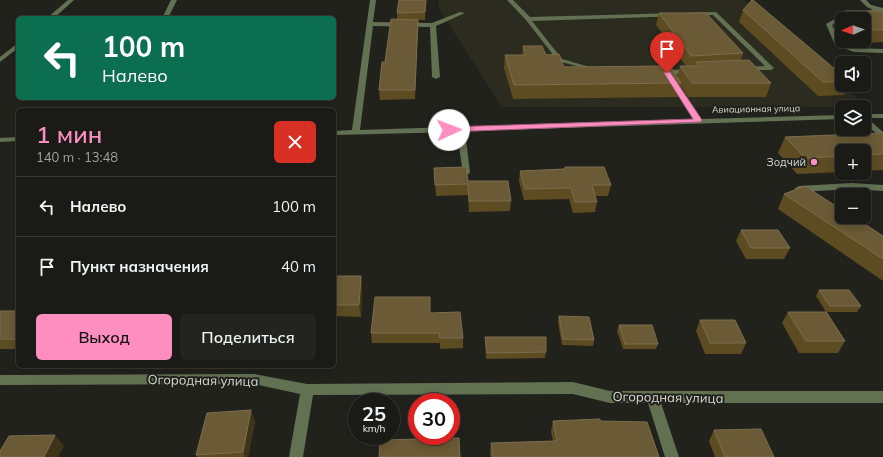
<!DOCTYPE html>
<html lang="ru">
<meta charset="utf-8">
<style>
:root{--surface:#1a1a16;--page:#23231f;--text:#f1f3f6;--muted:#9fa1a1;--line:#383835;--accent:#fd8ebf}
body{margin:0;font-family:Mulish,sans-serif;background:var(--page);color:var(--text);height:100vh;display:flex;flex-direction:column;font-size:15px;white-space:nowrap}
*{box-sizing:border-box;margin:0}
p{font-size:13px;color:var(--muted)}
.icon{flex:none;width:22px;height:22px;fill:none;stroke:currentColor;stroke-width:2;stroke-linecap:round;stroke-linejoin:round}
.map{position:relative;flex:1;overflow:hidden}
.side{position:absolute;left:16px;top:108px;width:320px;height:260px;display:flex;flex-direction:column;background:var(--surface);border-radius:6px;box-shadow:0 2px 10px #0003,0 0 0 1px var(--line)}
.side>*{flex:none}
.banner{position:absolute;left:16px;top:16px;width:320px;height:84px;border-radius:6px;box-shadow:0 2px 10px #0003,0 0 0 1px var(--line);background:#0b6e4f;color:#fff;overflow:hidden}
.needle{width:26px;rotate:268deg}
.fabs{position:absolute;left:835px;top:12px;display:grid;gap:8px}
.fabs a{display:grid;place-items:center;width:36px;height:36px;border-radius:6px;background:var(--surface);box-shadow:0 2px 10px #0003,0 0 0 1px var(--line);font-size:20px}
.speed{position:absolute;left:348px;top:393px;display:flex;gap:8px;font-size:20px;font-weight:700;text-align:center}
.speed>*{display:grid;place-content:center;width:52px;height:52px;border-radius:50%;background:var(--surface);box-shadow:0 2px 10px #0003,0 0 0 1px var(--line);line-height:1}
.speed small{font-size:10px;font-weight:400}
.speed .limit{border:6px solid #d22;background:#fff;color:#111}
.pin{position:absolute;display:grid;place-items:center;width:34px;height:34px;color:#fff;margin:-41px -17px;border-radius:50% 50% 50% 0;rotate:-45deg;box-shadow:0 0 4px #0007}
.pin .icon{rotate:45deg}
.me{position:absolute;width:44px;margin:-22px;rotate:88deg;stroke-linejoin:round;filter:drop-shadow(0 0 3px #0008)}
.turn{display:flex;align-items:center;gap:14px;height:84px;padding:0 20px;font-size:18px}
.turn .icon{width:52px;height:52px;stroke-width:2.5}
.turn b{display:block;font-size:28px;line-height:34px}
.round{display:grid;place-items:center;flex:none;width:42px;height:42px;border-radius:6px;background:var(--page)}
.head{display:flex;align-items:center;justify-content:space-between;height:68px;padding:0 20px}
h1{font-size:24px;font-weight:600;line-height:30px;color:var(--accent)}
.action{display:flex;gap:8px;margin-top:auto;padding:8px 20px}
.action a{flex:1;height:46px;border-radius:6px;background:var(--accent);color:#111;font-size:16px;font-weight:600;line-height:46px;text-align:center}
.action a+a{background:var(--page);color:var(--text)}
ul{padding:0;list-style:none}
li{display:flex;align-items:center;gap:12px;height:60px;padding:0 20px;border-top:1px solid var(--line)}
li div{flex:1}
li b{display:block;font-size:15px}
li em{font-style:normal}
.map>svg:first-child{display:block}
</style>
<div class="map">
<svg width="883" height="457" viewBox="0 0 883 457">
<rect width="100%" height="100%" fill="#22221d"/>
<path fill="#2c2b20" d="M438,0H744L868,107H502L439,9Z"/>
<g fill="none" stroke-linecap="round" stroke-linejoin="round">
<g fill="#637153" fill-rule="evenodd">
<path d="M68,0H74L54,18H47Z"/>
<path d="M171,0H177L168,18H162Z"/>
<path d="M370,0H376L373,22L432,23L460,12L465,13L436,26L440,77L436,79L432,77L430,27L373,26L360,130L694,119L664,73C669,69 689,68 694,72L693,73L672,75L701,119L842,115V119L465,131L470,172L469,174H463L457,132L334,135V131L352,130Z"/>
<path d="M507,0H513L530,17L716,12L774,68L771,70H743V68L745,67L765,66L713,15L532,21L562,59L600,70L595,71L558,61L526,20Z"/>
<path d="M860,0H866L871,5L883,8V12L847,17L832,25L841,44L855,48L883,49V53L854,52L835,45L826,24L844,14L873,10L867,7Z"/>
<path d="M18,43V48L0,62V57Z"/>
<path d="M864,114H883V118H867L883,132V138L864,124Z"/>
<path d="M18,137V141L0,142V138Z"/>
<path d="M852,183L883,185V191L852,189L799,192L794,189L799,186Z"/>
<path d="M254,374L307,384L573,382L610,391H883V403H661L679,457H665L648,403H610L573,394L313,395L303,457H289L300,394L254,384L0,385V375Z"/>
</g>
</g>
<g fill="#5d4b21">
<path d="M426,0L425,20H418L415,99L380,100L379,90L385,62L397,20V13Z"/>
<path d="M743,10L842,75V85H849L844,95L818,96L739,22Z"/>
<path d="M845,11H883V42L866,43L864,41V19H842V25L840,23Z"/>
<path d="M659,13L743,53L741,60L771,83L766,97H688L681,86L678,97L513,99L504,68L505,55H522L523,46L546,55L564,67L677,78L680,66H686L656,25Z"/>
<path d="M883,133V171L882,170L864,171V151H842V172L797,174L778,153L785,137Z"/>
<path d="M565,167L611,185L608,196H595L597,202L595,212L573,213L569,199L524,200L519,181L520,171L564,169Z"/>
<path d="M434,168L468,181L511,201L510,211L469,212L468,195L436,196Z"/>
<path d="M784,194L883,236V281L778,209Z"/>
<path d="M741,230L790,248L784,259H746L736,241Z"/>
<path d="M334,276H361L362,287L361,317L334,316Z"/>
<path d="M819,290L861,306L857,312H827L845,341L838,353H799L782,323L788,312H826L816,296Z"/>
<rect x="0" y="311" width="18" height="38"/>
<path d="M430,313L463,338V348L440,349V343H372L371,333Z"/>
<path d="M559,316L594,340L593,346L562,345L558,322Z"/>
<path d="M700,320L746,343L741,354H705L696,331Z"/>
<path d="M619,325L658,344L656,349H623L617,331Z"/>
<path d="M485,337L546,352L545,358L486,359L485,343Z"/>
<path d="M255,421L248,457H197L196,455Z"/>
<path d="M553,421H600L659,457H491L490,454L491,443L553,441L551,432Z"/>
<path d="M714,430L774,457H715L709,441Z"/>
</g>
<g fill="#403418">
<path d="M418,20V28L415,99V90Z"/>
<path d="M361,276L362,287L361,317L359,305Z"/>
<path d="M251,410L255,421L248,457H245L243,452Z"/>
<path d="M55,435L64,446L58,457H44Z"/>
</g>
<g fill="#6a5a35" stroke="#7c6e4e">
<path d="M399,0H426L425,12L397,13Z"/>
<path d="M752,0H753L842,75V82H823L743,10Z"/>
<path d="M845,11H883V30H872L864,25V19H856Z"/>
<path d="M659,13H706L743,53L691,56Z"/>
<path d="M391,19L418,20L415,90H379L382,62H385Z"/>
<path d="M523,46H542L546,55L559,54L564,67L670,66L681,83L514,85L505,55H526Z"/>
<path d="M749,60L771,83H692L680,66H699L696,62Z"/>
<path d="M883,133V154L864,155V151H842V156L805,158L785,137Z"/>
<path d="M466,167L468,181H508L511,201H469L468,184L435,185L434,168Z"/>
<path d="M565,167H604L611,185H592L597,202H575L571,188L525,189L520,171L565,169Z"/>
<path d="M805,186L842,210V217H854L883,236V259L784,194Z"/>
<path d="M741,230H778L790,248H751Z"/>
<path d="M334,276H361L359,305H334Z"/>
<path d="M819,290H849L861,306H830Z"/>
<path d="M375,297H430V313L460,312L463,338H440L439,333H371Z"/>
<rect x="0" y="311" width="18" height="28"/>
<path d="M788,312H826L845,341H806Z"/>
<path d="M559,316L589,317L594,340L563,339Z"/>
<path d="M700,320H735L746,343H710Z"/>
<path d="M619,325H652L658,344H625Z"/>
<path d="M485,337H546V352L487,353Z"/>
<path d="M251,410L243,452L196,455L207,413Z"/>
<path d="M600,419V421L647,422L659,457H493L491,443L557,441L553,421Z"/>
<path d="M761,429L774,457H725L714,430Z"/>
<path d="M55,435L44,457H0V451L9,436Z"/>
<path d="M459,438L460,457H379L380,440Z"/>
</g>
<path fill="#fd8ebf" stroke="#a45c7c" d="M665,72H670L702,120L701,122L449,132L445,130L449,127L693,119L664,73Z"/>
<circle fill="#fd8ebf" stroke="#22221d" stroke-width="1.5" cx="814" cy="162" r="4"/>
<g text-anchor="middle" stroke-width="4" stroke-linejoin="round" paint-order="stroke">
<g font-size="9" fill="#d8d8d4" stroke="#22221d">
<text transform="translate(756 109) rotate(-1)" y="3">Авиационная улица</text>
</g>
<g font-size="11" fill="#d8d8d4" stroke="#22221d" text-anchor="end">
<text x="806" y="166">Зодчий</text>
</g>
<g font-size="13" fill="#d8d8d4" stroke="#22221d">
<text transform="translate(203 380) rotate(1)" y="5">Огородная улица</text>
<text transform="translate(668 397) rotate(1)" y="5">Огородная улица</text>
</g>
</g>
</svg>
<div class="fabs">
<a><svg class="needle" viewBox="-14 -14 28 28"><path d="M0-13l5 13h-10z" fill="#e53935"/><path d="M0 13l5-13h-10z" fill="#9fa1a1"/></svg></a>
<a><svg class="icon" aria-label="sound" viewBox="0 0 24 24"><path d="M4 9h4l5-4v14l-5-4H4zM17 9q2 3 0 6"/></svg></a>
<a><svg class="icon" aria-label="layers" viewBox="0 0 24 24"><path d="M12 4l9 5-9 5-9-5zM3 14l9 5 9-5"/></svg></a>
<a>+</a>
<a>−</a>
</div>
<div class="speed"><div>25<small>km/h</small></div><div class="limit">30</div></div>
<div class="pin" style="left:667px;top:73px;background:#d93025"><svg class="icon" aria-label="arrive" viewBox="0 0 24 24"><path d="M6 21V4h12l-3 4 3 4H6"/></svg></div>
<svg class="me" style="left:449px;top:130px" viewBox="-20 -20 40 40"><circle r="19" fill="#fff"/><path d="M0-13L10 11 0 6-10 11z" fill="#fd8ebf"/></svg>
<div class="banner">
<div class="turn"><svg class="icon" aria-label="left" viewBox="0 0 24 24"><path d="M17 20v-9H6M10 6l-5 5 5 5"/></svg><div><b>100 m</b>Налево</div></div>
</div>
<section class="side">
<div class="head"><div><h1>1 мин</h1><p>140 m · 13:48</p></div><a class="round" style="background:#d93025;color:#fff"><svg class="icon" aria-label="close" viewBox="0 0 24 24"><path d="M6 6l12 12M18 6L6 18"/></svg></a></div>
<ul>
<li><svg class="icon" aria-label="left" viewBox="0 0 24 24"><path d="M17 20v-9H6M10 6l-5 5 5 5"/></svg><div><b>Налево</b></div><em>100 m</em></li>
<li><svg class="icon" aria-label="arrive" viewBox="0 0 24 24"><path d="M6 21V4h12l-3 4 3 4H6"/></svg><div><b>Пункт назначения</b></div><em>40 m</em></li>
</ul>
<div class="action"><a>Выход</a><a>Поделиться</a></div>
</section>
</div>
